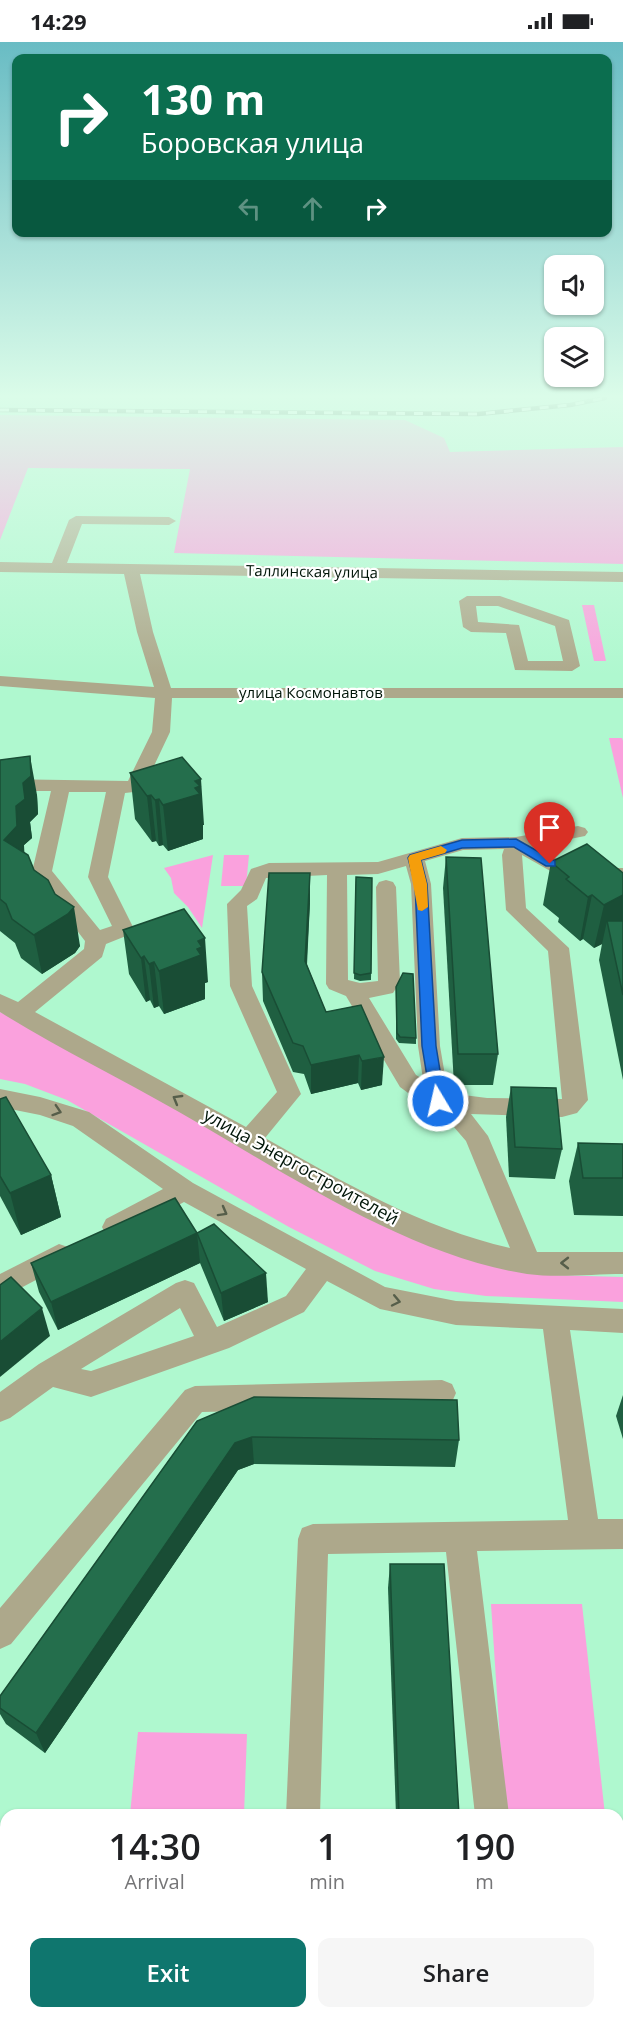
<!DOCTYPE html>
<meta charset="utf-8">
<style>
:root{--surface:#fff;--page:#f6f6f6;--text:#202124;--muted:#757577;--accent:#0f766e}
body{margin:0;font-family:"Open Sans",sans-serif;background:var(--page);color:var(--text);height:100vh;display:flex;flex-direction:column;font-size:22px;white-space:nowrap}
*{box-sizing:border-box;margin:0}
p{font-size:20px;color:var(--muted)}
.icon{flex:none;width:33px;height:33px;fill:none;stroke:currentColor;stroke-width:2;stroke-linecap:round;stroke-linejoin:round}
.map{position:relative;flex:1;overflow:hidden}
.panel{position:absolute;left:0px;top:1767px;width:624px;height:210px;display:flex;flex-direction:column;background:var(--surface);border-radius:18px 18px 0 0;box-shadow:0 2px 4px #0004}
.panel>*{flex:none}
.hud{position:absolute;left:12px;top:12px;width:600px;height:183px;border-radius:12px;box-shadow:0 2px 4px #0004;background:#0b6e4f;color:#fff;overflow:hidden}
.buttons{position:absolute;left:544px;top:213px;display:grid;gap:12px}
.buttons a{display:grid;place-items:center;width:60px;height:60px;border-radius:12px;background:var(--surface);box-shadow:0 2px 4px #0004;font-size:30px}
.pin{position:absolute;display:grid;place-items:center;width:51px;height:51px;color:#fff;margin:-62px -26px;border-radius:50% 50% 50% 0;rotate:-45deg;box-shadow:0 0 6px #0007}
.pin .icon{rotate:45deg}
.me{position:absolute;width:66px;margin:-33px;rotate:351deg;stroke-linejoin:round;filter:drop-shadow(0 0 4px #0008)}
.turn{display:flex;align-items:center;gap:21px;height:126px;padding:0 30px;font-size:27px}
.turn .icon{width:78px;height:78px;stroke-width:2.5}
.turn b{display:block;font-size:42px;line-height:51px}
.lanes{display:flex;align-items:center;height:57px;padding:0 30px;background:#0003;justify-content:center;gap:30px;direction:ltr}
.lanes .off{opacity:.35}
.eta{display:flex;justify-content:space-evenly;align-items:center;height:102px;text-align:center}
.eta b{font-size:36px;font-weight:600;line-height:42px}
.button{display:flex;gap:12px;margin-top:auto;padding:12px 30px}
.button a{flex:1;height:69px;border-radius:12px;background:var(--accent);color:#fff;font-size:24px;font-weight:600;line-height:69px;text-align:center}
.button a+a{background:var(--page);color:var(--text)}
.status{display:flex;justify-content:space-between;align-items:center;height:42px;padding:0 30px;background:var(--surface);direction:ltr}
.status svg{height:16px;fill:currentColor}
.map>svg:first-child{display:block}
</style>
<div class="status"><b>14:29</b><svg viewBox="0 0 49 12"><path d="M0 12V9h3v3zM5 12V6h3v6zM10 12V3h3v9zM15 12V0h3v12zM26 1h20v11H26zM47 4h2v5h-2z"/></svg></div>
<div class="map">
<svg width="623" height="1977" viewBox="0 0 623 1977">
<rect width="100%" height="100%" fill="#aff8cf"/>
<g fill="#faa1dd">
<path d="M0,373L405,378L444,396L450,410L623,405V522L174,511L190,427L28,426L0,498Z"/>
<path d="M582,563H594L606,619H594Z"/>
<path d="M609,696H622L623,699V756Z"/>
<path d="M213,813L202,886L188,865L174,851L171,836L164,826Z"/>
<path d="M224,813H249L246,844H221Z"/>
<path d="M0,970L430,1200L550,1233L623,1235V1260L486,1254L434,1247L375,1229L289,1185L67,1058L25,1042L0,1037Z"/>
<path d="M491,1562H582L605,1773H505Z"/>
<path d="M138,1690L247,1692L244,1773H130Z"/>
</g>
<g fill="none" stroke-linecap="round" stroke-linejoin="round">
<g fill="#ada88b" fill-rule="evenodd">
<path d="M76,474L169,475L176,479L169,483L82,482L67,521L623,530V540L140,532L153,590L171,646H623V656H172L170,690L144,745L142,749L125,751L108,835L134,887L131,892L106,902L102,915L35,970L246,1085L277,1050L230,944L227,862L241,848L251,827L269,821L378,820L462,796L516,795L578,784L585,786L588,790L585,794L535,804L572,826H623V840L568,839L522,813L526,866L569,906L588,1058L577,1071L562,1075L471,1072L488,1094L537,1210H623V1232C593,1232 557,1236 527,1232C408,1214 282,1129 179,1070C120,1036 57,1006 0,970V952L18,960L84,907L85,899L32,830L51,749H0V737L128,739L152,690L155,656L0,644V634L154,645L137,590L124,532L0,530V520L52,521L69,478ZM69,750H106L88,835L112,884L100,888L52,829ZM504,807L502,813L506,868L548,909L562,1057L487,1056L448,1051L440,1004L431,842L425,819L463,808ZM406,824L411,842L418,1004L423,1037L416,1033L369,956L393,951L400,940L396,845L393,840L386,838L379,840L376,845L378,939L360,941L348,938L347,833L378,832ZM327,833L326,942L329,947L346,954L400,1045L453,1084L466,1099L510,1206C422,1186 343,1140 265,1096L301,1052L252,944L247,864L257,857L266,836Z"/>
<path d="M467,554H500L569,578L580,624L572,629L515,628L506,591L471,590L463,585L459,559ZM476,564H498L555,584L563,619H528L519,583L478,580Z"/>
<path d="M0,1047L40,1055L89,1070L193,1141L385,1245L456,1259L623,1267V1291L570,1288L598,1477H623V1507L477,1509L509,1773H475L446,1510L328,1512L320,1773H286L298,1497L302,1486L313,1482L568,1478L543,1287L456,1283L380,1267L327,1239L304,1270L229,1306L91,1355L53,1345L10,1376L0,1380V1350L39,1322L176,1241L185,1238L194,1241L217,1285L286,1254L306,1227L184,1160L124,1193L115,1196L106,1193L102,1185L106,1177L163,1147L73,1084L40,1073L0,1065ZM180,1266L194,1294L91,1329L81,1327Z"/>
<path d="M59,1202L68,1205L72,1213L68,1221L0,1257V1232Z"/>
<path d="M442,1338L452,1342L456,1351L452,1360L442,1364L202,1370L11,1602L0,1607V1566L185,1348L195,1344Z"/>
<path d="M0,1791L6,1794V1835L0,1838Z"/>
<path d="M215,1971H256L253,1977H212Z"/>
<rect x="488" y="1971" width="38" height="6"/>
</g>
<defs>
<path id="rail" d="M0,368L478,372L570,363L605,356"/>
</defs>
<use href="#rail" stroke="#183424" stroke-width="4.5"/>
<use href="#rail" stroke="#fff" stroke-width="3" stroke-dasharray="9" stroke-linecap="butt"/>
</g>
<g fill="#1f5f41">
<path d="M0,718L37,753L38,772L30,780L32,796L24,803V810L34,828L55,852L80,904L75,911L42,932L21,916L15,901L0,889Z"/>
<path d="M130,731L204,783H203V797L168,809L163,803L159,804L156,799L152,800L135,777Z"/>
<path d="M446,815L498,1012L493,1043H454L443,846Z"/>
<path d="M551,820L623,831V1038L599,918L602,902L594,906L583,897L580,899L558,880L559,876L543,863Z"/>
<path d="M356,835L372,836L371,938L360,939L354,937Z"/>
<path d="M310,860L307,923L326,970L361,963L382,1043L361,1048L358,1041L311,1052L304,1032L293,1030L263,959L262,930Z"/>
<path d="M123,888L208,940L205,941V957L164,972L159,964L154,966L150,958L146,960L129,932Z"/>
<path d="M396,945L416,996V1002L399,1001L396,997Z"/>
<path d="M511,1045L562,1107L555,1137L509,1135L506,1075Z"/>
<path d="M0,1057L51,1133L61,1175L21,1193L0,1154Z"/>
<path d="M578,1101L623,1102V1174L574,1173L569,1139Z"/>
<path d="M197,1191L268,1260L224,1279L200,1221L58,1288L39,1250L31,1221Z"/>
<path d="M623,1353V1397L616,1374Z"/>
<path d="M197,1379L459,1398L455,1425L254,1422L238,1428L45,1711L6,1682L0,1672V1654Z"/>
<path d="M390,1522L459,1773H396L388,1546Z"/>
<rect x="402" y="1971" width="69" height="6"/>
</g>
<g fill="#194d35">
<path d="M30,714L37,753L38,772L30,780L32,796L24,803L25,823L4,798L16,764Z"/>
<path d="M201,737L204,783H203V797L168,809L163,763L195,739Z"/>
<path d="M151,753L156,799L152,800L147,754Z"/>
<path d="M159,757L163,803L159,804L155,758Z"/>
<path d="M310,831V860L305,948V919Z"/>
<path d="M592,853L583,897L580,899L588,855Z"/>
<path d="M623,853V892L607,879L602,902L594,906L604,863Z"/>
<path d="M74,865L80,904L75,911L42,932L34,893Z"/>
<path d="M205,896L208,940L205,941V957L164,972L159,929L198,899Z"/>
<path d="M144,914L150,958L146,960L141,916Z"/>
<path d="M154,920L159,964L154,966L149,922Z"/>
<path d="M359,1013L358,1041L311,1052V1023Z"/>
<path d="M384,1015L382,1043L361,1048L362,1019Z"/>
<path d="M51,1133L61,1175L21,1193L10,1151Z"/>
<path d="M197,1191L200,1221L58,1288L51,1260Z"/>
<path d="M266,1231L268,1260L224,1279L221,1251Z"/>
<path d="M42,1266L50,1294L0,1335V1300Z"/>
<path d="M252,1395L254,1422L238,1428L45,1711L36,1691L235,1401Z"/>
</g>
<g fill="#246e4c" stroke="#194d35" stroke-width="1.5">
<path d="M30,714L31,734L23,741L25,757L16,764L17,784L4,798L28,813L34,828L48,838L55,852L74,865L68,872L34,893L12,877L6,862L0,857V718Z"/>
<path d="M182,715L201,737L195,739L200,744L195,746L200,752L163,763L159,757L155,758L151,753L147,754L130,731Z"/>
<path d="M587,802L623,831V853L604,863L592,853L588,855L566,837L569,835L551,820Z"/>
<path d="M446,815L481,816L498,1012H458Z"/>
<path d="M269,831H310L305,919L326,970L361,963L384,1015L362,1019L359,1013L311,1023L303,1004L293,1001L262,930Z"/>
<path d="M356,835L372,836L371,931L360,933L354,931Z"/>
<path d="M184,867L205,896L198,899L202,905L197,907L201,913L159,929L154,920L149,922L144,914L141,916L123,888Z"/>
<path d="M607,879H623V953Z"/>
<path d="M403,931L413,932L416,996L400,995L397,991L396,945Z"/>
<path d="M511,1045L556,1046L562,1107L515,1105Z"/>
<path d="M6,1055L51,1133L10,1151L0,1134V1057Z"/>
<path d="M578,1101L623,1102V1136H583Z"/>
<path d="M175,1156L197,1191L51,1260L31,1221Z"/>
<path d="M214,1182L266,1231L221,1251L197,1191Z"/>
<path d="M11,1235L42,1266L0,1300V1243Z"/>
<path d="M254,1355L457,1358L459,1398L252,1395L235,1401L36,1691L0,1666V1654L197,1379Z"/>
<path d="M390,1522H444L459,1773H399Z"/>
<path d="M405,1971H471V1977H404Z"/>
</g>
<defs><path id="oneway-chevron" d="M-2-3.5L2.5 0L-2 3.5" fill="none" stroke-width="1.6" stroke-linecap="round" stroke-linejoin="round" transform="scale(1.5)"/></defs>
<g stroke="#565e4a">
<use href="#oneway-chevron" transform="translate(177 1057) rotate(-150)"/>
<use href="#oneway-chevron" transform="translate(57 1069) rotate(18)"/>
<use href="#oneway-chevron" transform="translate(223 1170) rotate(29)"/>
<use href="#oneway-chevron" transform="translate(565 1221) rotate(-180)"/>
<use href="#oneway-chevron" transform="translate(396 1259) rotate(12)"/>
</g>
<linearGradient id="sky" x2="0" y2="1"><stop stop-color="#69bcc4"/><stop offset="0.56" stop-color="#dbfce9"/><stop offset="1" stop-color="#dbfce9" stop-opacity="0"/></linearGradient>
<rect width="623" height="633" fill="url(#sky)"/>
<path fill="#1a73e8" stroke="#114b97" stroke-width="1.5" d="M516,797L555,819V824H546L514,805L462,806L421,818L427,842L436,1004L445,1059L443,1063H433L431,1059L422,1004L415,842L408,816L410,813L462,798Z"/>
<path fill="#f59e0b" d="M441,804L447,808L445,811L421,818L427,842L428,865L422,869L418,868L408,816L410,813Z"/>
<g text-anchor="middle" stroke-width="4.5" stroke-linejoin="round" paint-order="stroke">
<g font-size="15" fill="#001508" stroke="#fff">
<text transform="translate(312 530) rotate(1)" y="5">Таллинская улица</text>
<text x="311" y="656">улица Космонавтов</text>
</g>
<g font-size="18" fill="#001508" stroke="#fff">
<text transform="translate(301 1125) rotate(29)" y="6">улица Энергостроителей</text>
</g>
</g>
</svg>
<div class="buttons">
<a><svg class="icon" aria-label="sound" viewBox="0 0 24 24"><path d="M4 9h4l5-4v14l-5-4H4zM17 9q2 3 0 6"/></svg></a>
<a><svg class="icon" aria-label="layers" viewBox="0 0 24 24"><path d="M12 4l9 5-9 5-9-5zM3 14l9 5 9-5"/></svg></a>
</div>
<div class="pin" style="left:550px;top:822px;background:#d93025"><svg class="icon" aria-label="arrive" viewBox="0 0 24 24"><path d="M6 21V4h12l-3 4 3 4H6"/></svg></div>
<svg class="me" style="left:438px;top:1059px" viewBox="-20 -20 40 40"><circle r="17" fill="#1a73e8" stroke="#fff" stroke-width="3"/><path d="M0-11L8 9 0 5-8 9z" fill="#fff"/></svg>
<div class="hud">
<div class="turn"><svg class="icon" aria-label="right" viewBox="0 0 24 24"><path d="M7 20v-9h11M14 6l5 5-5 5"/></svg><div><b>130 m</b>Боровская улица</div></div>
<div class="lanes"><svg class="icon off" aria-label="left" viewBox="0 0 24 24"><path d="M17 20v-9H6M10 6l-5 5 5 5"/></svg><svg class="icon off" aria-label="ahead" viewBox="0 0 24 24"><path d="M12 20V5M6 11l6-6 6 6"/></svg><svg class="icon" aria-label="right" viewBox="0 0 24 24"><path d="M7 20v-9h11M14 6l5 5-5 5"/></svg></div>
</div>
<section class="panel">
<div class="eta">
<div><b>14:30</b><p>Arrival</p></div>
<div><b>1</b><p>min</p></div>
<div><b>190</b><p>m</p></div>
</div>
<div class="button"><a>Exit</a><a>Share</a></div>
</section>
</div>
